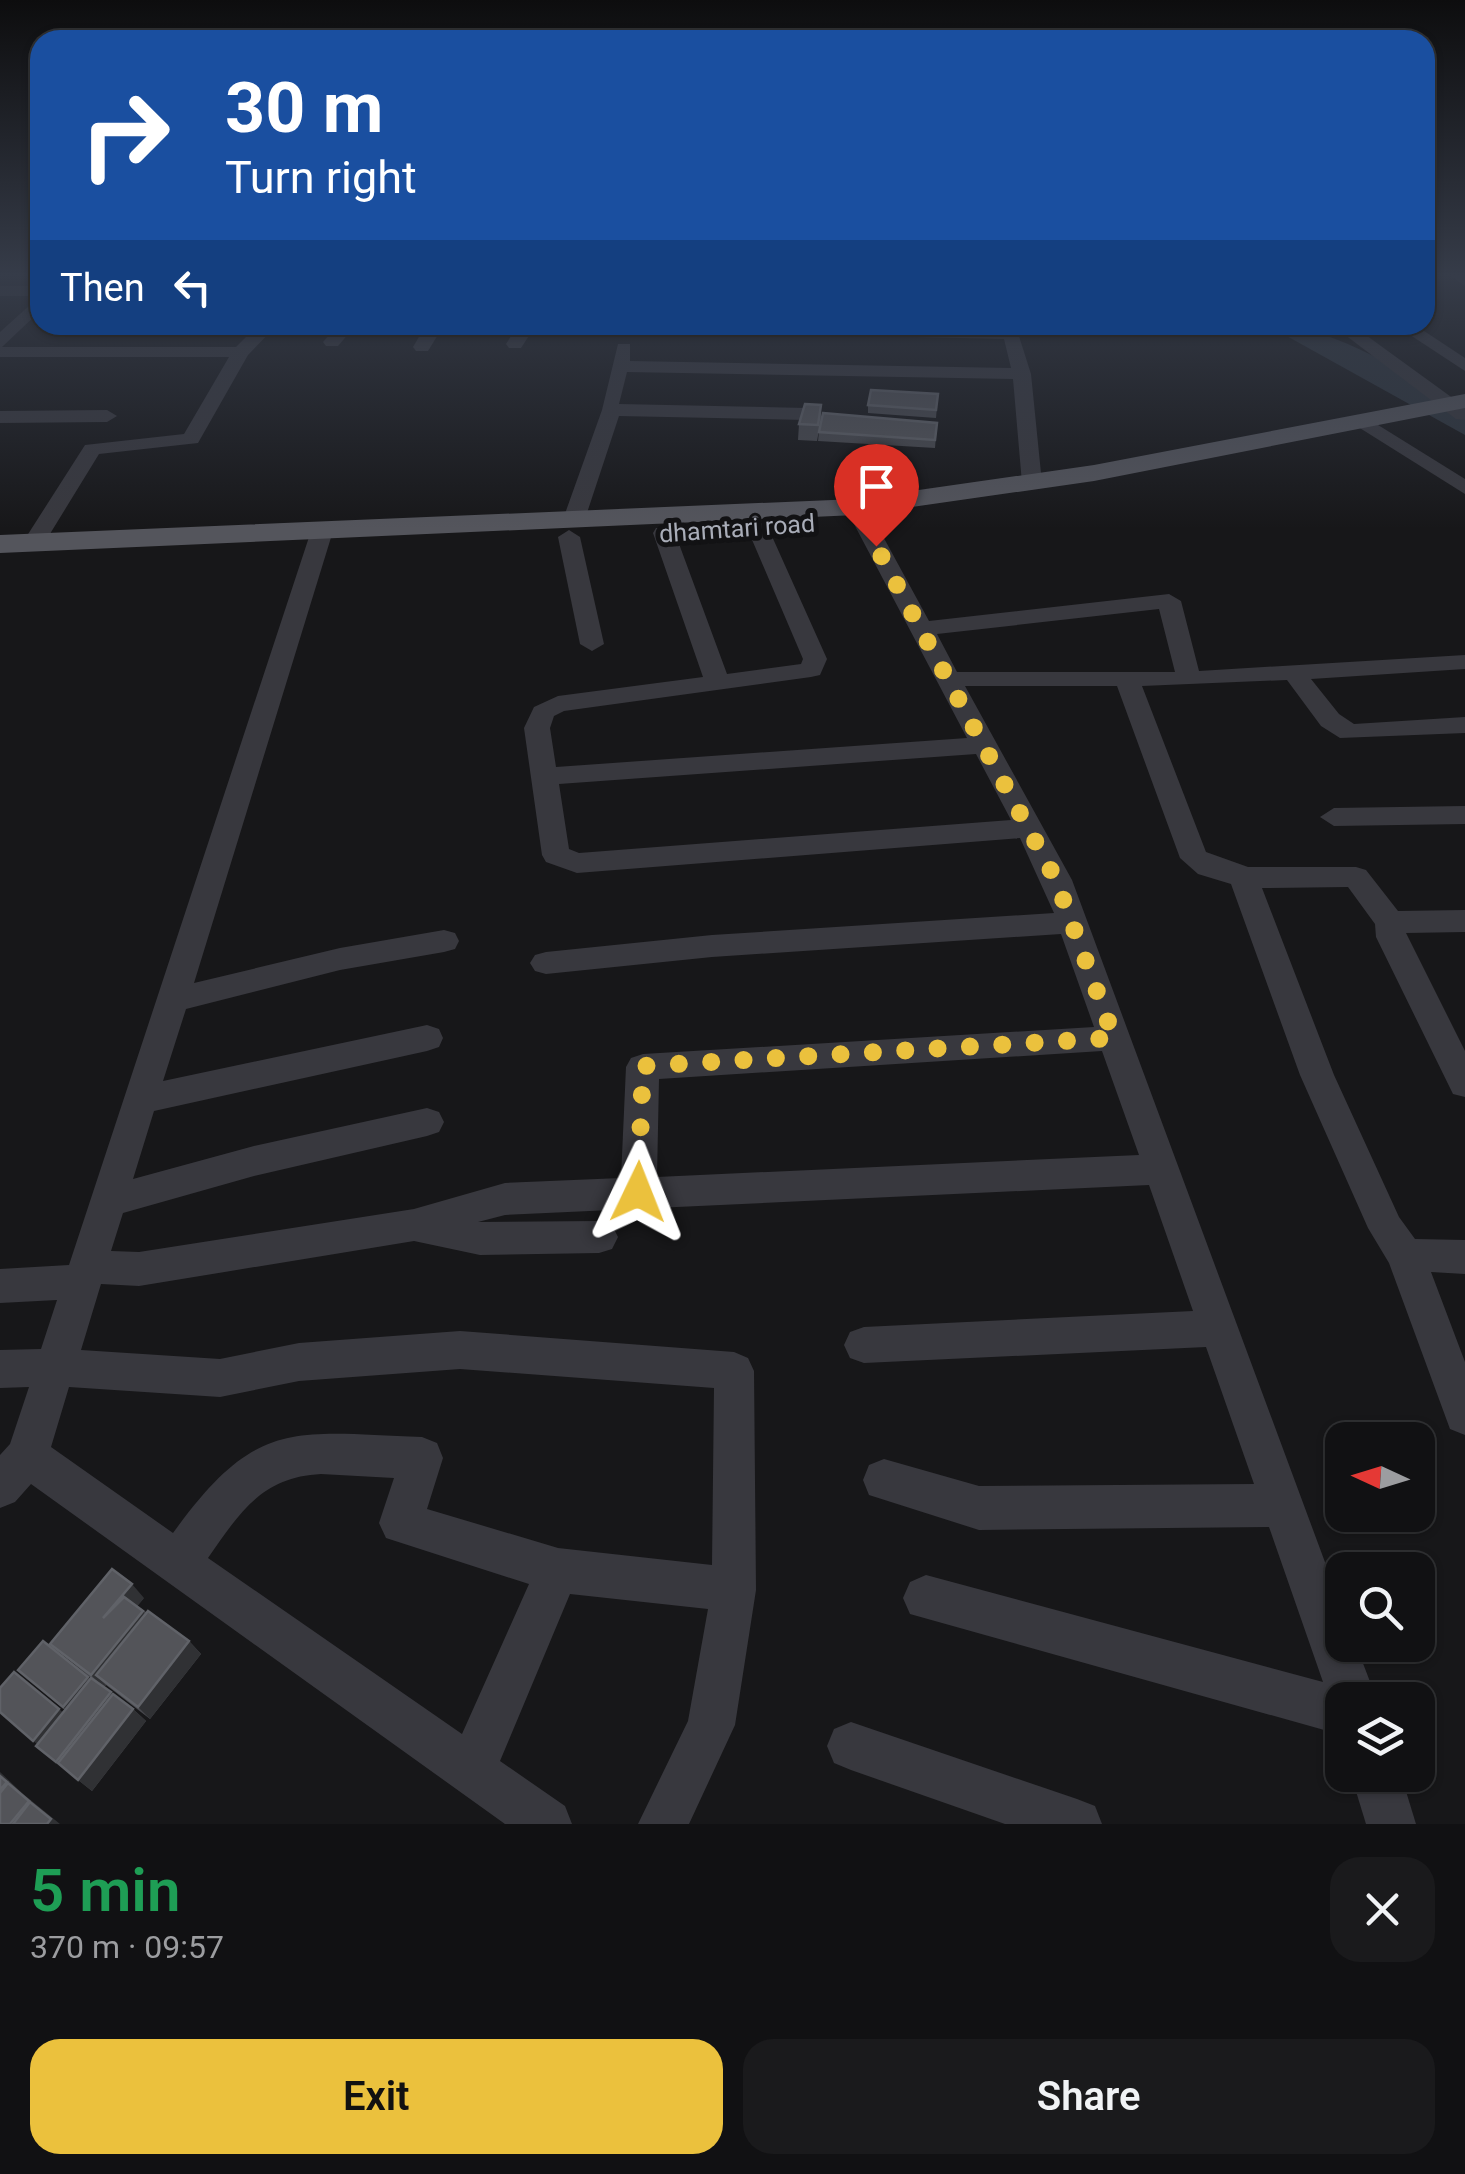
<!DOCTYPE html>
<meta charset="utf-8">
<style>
:root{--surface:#111113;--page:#1a1a1c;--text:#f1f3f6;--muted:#9c9da0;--line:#303133;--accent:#ebc13d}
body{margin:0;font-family:Roboto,sans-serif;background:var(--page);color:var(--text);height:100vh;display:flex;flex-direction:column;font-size:38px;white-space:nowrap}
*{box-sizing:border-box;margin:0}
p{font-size:32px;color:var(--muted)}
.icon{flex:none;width:55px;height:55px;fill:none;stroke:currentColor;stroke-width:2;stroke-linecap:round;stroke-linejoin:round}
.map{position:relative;height:1824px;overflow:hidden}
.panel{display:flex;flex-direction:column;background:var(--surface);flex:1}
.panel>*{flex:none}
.guide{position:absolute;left:30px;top:30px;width:1405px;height:305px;border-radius:30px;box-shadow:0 2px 8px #0004,0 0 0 2px var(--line);background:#1a4fa0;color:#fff;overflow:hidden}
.needle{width:65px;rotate:274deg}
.fabs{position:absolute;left:1325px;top:1422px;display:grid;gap:20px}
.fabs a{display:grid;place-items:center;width:110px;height:110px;border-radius:20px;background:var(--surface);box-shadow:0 2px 8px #0004,0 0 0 2px var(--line);font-size:50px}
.pin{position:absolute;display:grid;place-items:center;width:85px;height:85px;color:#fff;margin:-102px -42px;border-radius:50% 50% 50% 0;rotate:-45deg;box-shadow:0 0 10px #0007}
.pin .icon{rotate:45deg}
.me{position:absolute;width:110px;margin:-55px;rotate:2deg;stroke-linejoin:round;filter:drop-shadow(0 0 8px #0008)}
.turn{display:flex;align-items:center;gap:35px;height:210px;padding:0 30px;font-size:45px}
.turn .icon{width:130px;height:130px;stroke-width:2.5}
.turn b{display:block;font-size:70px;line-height:85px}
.then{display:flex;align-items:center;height:95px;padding:0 30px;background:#0003;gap:20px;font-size:38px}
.round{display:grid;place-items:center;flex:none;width:105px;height:105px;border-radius:30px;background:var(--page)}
.headline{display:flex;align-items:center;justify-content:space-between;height:170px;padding:0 30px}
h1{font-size:60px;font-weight:600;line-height:75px;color:#1e9e55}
.button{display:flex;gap:20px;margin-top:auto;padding:20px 30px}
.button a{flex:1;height:115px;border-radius:30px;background:var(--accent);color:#111;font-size:40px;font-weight:600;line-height:115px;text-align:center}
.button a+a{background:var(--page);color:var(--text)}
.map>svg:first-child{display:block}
</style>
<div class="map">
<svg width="1465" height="1824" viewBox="0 0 1465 1824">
<rect width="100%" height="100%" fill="#171719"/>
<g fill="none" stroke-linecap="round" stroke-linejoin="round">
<path fill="#2d343c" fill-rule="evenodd" d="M1267,325C1336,325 1408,375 1465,412V435Z"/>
<g fill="#38383e" fill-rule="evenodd">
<path d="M1448,274H1465V286Z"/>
<rect x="0" y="286" width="40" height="10"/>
<path d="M40,296V311L2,347H236L258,325H277L248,355L198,443L99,454L45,542L34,549L23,542L85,445L184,434L229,357H0V332Z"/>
<path d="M152,325H170L160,332Z"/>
<path d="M338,325H356L338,346H326L323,342Z"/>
<path d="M426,325H444L428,351H416L413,347Z"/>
<path d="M518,325H536L521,348H509L506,344Z"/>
<path d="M606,325L1017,330L1031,374L1042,483L1032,489L1022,483L1013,379L627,372L619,404L806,408L816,414L806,420L619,416L584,522L581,527H565L562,522L602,410L618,344H630V361L1011,368L1004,339L615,330Z"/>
<path d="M1332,325H1352L1465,407V420L1456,419Z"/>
<path d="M1395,325H1415L1465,358V371Z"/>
<path d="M0,411L107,410L117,416L107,422L0,423Z"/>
<path d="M1362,415L1465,479V494L1355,425V417Z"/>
<path d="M856,501L867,507L929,621L1169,594L1181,601L1199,671L1465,655V669L1311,679L1339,714L1354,724L1465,717V733L1340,738L1321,726L1287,680L1142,686L1206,852L1248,867H1356L1366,870L1398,911L1465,910V932L1406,933L1465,1051V1097L1453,1094L1376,937L1375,924L1348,887L1262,888L1334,1075L1399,1217L1415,1239L1465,1240V1274L1431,1272L1465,1362V1435L1450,1429L1389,1263L1368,1228L1300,1075L1231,884L1198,874L1180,858L1117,686H965L1072,880L1342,1608V1645H1356L1377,1700H1342V1735L910,1614L903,1598L910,1582L926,1575L1323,1682L1269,1527L979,1530L869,1495L863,1480L869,1465L884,1459L979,1486L1254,1484L1206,1347L864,1363L850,1358L844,1345L850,1332L864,1327L1193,1311L1149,1185L505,1215L478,1222L599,1221L612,1225L618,1237L612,1249L599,1253L480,1255L414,1241L139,1286L101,1284L81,1350L220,1359L299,1343L460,1331L734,1352L748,1358L754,1371L756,1590L735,1725L689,1824H638L688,1721L708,1609L570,1594L500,1761L565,1806L572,1824H505L31,1484L15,1502L0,1508V1455L10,1444L29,1387L0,1388V1350L41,1349L57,1300L0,1303V1269L69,1265L311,531L322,525L333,531L194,983L340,948L444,930L455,933L459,941L455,949L444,952L340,970L186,1009L163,1081L427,1025L439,1029L443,1038L439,1047L427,1051L154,1111L133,1179L254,1146L427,1108L439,1112L444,1122L439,1132L427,1136L254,1176L123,1213L111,1251L139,1252L414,1209L505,1183L621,1178L626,1067L631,1058L643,1054L1094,1027L1061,934L712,957L546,974L535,971L530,963L535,955L546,952L712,935L1054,913L1020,838L577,873L546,862L542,855L524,728L534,707L558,696L703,677L653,533L656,528H672L675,533L727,674L801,664L803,659L747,528L750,523H766L827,659L820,675L811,677L564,711L554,716L550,728L556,767L967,738L845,507ZM1159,609L1175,672H957L937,634ZM976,754L1011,820L579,853L569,849L559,784ZM1102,1051L1139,1155L657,1177L659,1079ZM460,1369L714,1388L712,1565L558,1548L427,1509L443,1458L437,1443L422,1437C292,1432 256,1418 173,1533L51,1447L69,1387L220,1397L299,1381ZM321,1474L394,1478L379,1523L386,1538L529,1584L462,1734L208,1558C240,1512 262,1477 321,1474Z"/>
<path d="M569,530L580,537L604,644L592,651L580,644L558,537Z"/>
<path d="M1465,806V824L1334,826L1320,817L1334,808Z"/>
<path d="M851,1722L1077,1799L1095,1806L1102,1824H1005L851,1770L834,1763L827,1746L834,1729Z"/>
<path d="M1351,1775H1401L1416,1824H1366Z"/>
</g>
<path fill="#54555c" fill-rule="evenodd" d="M1465,394V408L1094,481L856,515L0,553V535L856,499L1094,465Z"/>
</g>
<g fill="#48494e">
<path d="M938,394L936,418L868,413V405Z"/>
<path d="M821,405V420L817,441L798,440L799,424Z"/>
<path d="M937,423L935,448L818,441L819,432Z"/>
<path d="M144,1598L137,1606L189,1641L201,1654L150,1719L106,1685L104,1687L133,1709L146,1721L92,1791L36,1746L65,1710L18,1670L90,1679L91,1678L50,1644Z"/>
</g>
<g fill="#303134">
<path d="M132,1584L144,1598L116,1632L103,1618Z"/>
<path d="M143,1611L155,1624L96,1675L106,1685L104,1688L91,1675Z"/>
<path d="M189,1641L201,1654L150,1719L138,1707Z"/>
<path d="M88,1677L101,1690L77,1720L63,1707Z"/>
<path d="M111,1692L124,1705L71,1773L56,1762Z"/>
<path d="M59,1709L73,1721L48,1752L33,1741Z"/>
<path d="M133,1709L146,1721L92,1791L78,1780Z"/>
<path d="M0,1772L22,1793L60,1824H10L0,1821Z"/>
</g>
<g fill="#535459" stroke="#606268" stroke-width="2.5">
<path d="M871,390L938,394L936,410L868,405Z"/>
<path d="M805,404L821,405L818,425L799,424Z"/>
<path d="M823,413L937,423L935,440L819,432Z"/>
<path d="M112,1569L132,1584L103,1618L124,1597L143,1611L91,1675L50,1644Z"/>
<path d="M148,1611L189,1641L138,1707L96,1675Z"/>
<path d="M43,1641L88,1677L63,1707L18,1670Z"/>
<path d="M14,1672L59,1709L33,1741L0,1712V1688Z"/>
<path d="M91,1678L111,1692L56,1762L36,1746Z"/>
<path d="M113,1694L133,1709L78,1780L58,1763Z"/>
<path d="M0,1776L7,1782L0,1790Z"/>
<path d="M8,1783L29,1801L10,1824H0V1793Z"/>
<path d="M30,1802L51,1819L47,1824H13Z"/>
</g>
<linearGradient id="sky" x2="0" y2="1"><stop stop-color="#0d0d0e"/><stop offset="0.52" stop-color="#363c49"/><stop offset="1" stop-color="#363c49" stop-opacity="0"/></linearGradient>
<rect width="1465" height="529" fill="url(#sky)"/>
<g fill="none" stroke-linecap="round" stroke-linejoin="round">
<path stroke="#ebc13d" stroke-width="18" stroke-dasharray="0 32.4" d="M638,1192L643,1066L1114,1038L1056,880L876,546"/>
</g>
<g text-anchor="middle" stroke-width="10" stroke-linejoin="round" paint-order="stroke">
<g font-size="25" fill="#a9adb8" stroke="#121214">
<text transform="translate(737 528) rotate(-4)" y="9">dhamtari road</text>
</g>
</g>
</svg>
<div class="fabs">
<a><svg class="needle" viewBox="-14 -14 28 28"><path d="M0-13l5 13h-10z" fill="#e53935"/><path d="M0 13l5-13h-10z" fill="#9c9da0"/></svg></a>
<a><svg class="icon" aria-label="search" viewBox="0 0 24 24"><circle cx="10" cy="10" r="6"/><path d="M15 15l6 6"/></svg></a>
<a><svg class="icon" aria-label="layers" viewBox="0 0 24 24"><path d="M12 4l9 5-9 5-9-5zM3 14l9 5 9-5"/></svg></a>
</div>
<div class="pin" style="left:876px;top:546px;background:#d93025"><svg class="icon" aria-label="arrive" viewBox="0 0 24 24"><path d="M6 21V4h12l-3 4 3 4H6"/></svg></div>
<svg class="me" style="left:638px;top:1192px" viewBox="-20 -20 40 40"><path d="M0-17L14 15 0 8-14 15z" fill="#ebc13d" stroke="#fff" stroke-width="4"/></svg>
<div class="guide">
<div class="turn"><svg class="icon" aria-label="right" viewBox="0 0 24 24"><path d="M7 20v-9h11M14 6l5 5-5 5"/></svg><div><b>30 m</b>Turn right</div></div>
<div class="then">Then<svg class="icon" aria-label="left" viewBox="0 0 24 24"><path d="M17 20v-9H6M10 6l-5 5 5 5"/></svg></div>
</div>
</div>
<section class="panel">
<div class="headline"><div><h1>5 min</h1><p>370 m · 09:57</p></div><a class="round"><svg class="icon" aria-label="close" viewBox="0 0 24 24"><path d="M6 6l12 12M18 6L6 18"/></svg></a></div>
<div class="button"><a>Exit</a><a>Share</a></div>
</section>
